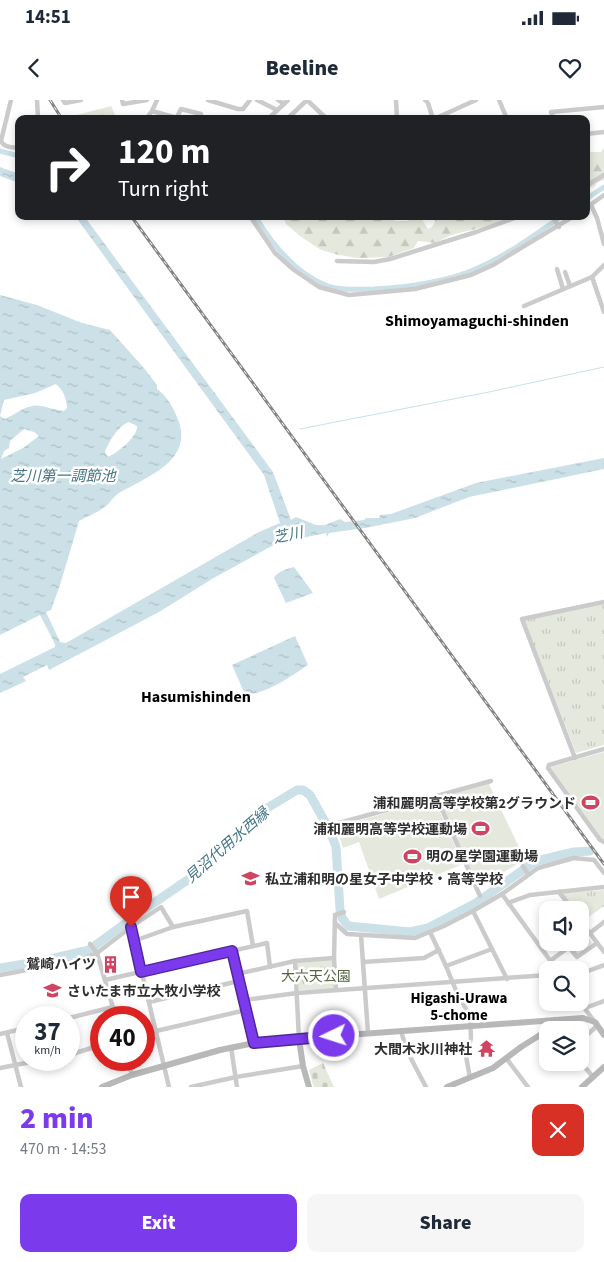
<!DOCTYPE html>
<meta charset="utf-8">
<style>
:root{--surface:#fff;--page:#f6f6f7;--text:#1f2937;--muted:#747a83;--accent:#7c3aed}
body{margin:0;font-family:"Source Sans 3","Noto Sans JP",sans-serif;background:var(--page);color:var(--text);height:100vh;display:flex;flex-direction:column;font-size:19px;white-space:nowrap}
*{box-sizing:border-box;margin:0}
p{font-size:16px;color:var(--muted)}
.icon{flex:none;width:28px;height:28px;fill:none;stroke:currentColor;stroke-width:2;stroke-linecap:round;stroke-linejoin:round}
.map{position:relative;height:987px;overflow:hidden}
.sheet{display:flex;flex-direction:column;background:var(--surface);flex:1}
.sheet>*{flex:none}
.top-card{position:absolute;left:15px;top:15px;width:575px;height:105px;border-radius:10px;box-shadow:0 2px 8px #0003;background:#202124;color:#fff;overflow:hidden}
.controls{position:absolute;left:539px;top:801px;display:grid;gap:10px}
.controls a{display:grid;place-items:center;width:50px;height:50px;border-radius:10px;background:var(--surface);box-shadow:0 2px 8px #0003;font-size:25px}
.speed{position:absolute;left:15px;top:906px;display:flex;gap:10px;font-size:25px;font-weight:700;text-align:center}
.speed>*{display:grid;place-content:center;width:65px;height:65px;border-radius:50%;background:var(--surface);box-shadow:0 2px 8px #0003;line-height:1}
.speed small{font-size:12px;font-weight:400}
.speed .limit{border:8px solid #d22;background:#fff;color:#111}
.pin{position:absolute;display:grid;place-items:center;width:42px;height:42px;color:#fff;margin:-51px -21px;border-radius:50% 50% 50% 0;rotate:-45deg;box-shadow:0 0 5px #0007}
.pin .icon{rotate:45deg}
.me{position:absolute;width:55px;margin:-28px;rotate:266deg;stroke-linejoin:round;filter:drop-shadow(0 0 4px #0008)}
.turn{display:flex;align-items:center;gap:18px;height:105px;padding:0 20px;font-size:22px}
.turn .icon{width:65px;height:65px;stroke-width:2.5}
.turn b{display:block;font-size:35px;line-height:42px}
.round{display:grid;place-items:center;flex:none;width:52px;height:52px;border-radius:10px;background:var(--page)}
.summary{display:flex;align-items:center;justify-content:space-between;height:85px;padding:0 20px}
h1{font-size:30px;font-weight:800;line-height:38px;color:var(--accent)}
.action{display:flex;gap:10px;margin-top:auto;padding:10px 20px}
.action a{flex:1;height:58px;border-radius:10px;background:var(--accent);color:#fff;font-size:20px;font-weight:800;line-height:58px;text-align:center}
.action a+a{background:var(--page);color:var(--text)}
.status{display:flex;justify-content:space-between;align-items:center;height:35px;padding:0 25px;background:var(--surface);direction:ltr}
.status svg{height:14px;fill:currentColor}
header{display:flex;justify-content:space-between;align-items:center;height:65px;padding:0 20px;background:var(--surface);font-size:22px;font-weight:800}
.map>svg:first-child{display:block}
</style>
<div class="status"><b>14:51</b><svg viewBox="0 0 49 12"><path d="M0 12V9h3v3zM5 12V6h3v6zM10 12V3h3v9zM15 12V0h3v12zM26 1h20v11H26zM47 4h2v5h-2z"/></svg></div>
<header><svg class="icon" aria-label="back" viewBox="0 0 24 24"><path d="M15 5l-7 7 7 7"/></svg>Beeline<svg class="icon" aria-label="heart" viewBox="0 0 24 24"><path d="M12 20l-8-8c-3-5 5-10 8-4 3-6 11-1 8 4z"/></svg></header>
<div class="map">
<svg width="604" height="987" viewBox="0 0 604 987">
<defs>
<pattern id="forest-firs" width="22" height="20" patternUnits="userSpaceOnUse" patternTransform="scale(1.25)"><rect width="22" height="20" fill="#e5e9dd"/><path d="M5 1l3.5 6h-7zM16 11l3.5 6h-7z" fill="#c5c8be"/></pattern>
<pattern id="cemetery-stones" width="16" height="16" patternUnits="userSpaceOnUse" patternTransform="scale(1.25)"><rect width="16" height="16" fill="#e5e9dd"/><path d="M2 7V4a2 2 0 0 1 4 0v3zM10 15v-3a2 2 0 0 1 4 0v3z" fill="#c5c8be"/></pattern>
<pattern id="park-tufts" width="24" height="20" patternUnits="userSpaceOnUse" patternTransform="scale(1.25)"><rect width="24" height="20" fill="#e5e9dd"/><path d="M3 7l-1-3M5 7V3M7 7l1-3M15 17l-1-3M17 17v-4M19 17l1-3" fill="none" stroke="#c5c8be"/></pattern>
<pattern id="water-ripples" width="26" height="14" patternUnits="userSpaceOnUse" patternTransform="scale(1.25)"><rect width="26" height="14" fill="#cbe0e7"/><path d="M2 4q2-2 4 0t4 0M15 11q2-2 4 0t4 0" fill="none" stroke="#afc0c6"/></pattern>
</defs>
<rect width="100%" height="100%" fill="#fff"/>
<g fill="#e5e9dd">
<path d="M604,652V740L600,737L551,669V667Z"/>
<path d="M489,684L525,760L478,787L439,697Z"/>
<path d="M434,699L463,764L379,799L359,742L343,748L337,727Z"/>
</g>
<g fill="url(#forest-firs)">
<path d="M111,6L117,19H73V16Z"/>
<path d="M604,48V80L598,82L594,87L586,88V56L588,52H601Z"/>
<path d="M283,116H381L390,117L395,121H408L414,116H420L428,129C434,127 435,122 436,116H452L455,118L462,116H513L484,127L451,135L435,143L418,141L414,148L388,157L357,158L339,155L321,150L300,136L286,124Z"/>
</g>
<g fill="url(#cemetery-stones)">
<path d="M582,828L592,843L579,855L576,854L568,843L580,842V829Z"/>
<path d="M323,963L334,987H314L313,985L309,970Z"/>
</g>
<g fill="url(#park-tufts)">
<path d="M604,504V645L576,653L524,520Z"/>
<path d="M604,790V806L583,821L580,817V810H575L564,796L565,793Z"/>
<path d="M331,860L333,861L334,887L333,889L299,890L297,865L298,863Z"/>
</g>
<g fill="url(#water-ripples)" fill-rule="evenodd">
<path d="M0,67L19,74V83L0,76Z"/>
<path d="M75,116H84L90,124L273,372L291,420L296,417L316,425H325L340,419L345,422L364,420L366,418H379L380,415L391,414L476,383L604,358V369L469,397L415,418L365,428L329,433L327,437L326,433L278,443L270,447L212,479L159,512L49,570L47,565L23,577L26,581L0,593V574L55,547V544L40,515L0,535V195L37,205L82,223L110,230L144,268L157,285V289C166,295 173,307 177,317C196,360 148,376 119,393C113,397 111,402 106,406C97,413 88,416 79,421L60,485L51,510L46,512L60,542L66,543L259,432L280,423L264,375ZM56,284C63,290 67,299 67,308L64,311C42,308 38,299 16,313C12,316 9,316 5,319L0,316L4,300L35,293ZM129,322L137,326C138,337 117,353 108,357L105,352C108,343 119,325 129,322ZM24,329L34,332L39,336L23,348L1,359L4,351L9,348L10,341Z"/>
<path d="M294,467L313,493L286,503L274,478C278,471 287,469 294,467Z"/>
<path d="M295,536L308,565C293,575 264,596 245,594L232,565Z"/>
</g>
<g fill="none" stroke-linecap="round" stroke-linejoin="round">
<path stroke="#cbe0e7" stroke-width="1" d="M300,329L489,292L604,267"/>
<g stroke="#cbe0e7" stroke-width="5">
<path d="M0,51L19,56"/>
<path d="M586,99L604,87"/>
<path d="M255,116C272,144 297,175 328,186C343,191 359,189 374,189C404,188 451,181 478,168C507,155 535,135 562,116"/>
</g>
<path stroke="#cbe0e7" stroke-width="9" d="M0,868L42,861L89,850L142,811L189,779L208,763L259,713L297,690H303L310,695L330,731L336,747L340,810L342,818L348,826L410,832L428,828L476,803L536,761L574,752L590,751"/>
<g stroke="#cbcbcb" stroke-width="4.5">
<path d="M11,0L1,41C4,47 12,48 19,47"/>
<path d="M37,0L38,18L50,19"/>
<path d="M63,0L65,3L81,0"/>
<path d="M122,0L123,4L147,0"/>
<path d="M208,0L238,9H243L250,0"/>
<path d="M257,0L277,10"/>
<path d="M278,0L284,4"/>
<path d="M307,0L327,19"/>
<path d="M396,0L397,19"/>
<path d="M425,0L428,3L433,19"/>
<path d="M499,0L507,19"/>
<path d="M152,11L177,18"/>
<path d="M146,19L152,11L157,0"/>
<path d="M176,19L181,9L201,14L200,19"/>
<path d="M268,19L288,0"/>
<path d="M287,19L307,0"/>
<path d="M434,19L476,0"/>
<path d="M554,19L551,12L604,7"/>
<path d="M586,34L604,32"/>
<path d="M586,86L604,75"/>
<path d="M591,105L597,118L604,144"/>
<path d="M586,108L604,95"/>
<path d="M250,116L275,153L294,170L319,187L349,195L415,189L471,175L493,165L574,116"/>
<path d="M552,116L559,127"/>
<path d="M337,161L374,162L390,159L476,132L520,116"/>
<path d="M557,169L563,189"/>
<path d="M565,172L570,186"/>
<path d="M592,177L604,212"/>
<path d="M524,206L592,177L604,165"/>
<path d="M604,649L549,665L548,668L600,740L604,742"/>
<path d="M575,658L522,519L604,502"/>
<path d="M436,696L480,796"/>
<path d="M332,725L491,681"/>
<path d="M523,766L528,774"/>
<path d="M559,792L573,810"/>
<path d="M502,794L557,870"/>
<path d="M508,803L530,795L604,787"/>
<path d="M473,811L507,879"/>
<path d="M580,820L604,852"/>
<path d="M335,823L347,834L415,838L444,826L473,811L502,794L538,768L574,758L594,760L604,773"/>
<path d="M131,827L169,987"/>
<path d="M430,832L446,866L457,893L470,916L471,938L466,956L470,978"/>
<path d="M590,833L604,822"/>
<path d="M361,835L368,933"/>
<path d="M134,841L173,827L247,811L253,846"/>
<path d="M90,844L97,853L116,918"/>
<path d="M232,851L254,943"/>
<path d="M295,861L299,939"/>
<path d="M550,861L569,847L577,857L597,843"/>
<path d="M363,862L424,858L439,850"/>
<path d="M446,866L492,849"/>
<path d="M237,874L295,861L334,858"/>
<path d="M580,874L604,865"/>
<path d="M0,875L80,860L97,853L131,827L161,807L173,827"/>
<path d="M105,880L267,843L270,867"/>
<path d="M336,890L334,858L335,815L344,812"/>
<path d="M244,900L297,893L548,875"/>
<path d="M149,902L239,881"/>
<path d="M580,902L594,921"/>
<path d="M585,908L604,901"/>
<path d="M69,918L113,907"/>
<path d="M156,931L246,910"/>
<path d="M401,931L407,951L426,987"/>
<path d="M7,933L21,987"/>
<path d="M0,934L26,928"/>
<path d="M580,941L597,926"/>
<path d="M231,947L237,987"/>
<path d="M69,955L101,945"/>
<path d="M506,958L528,987"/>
<path d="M128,960L132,975"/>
<path d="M580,961L593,977"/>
<path d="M0,968L41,960"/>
<path d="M191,987L236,977L303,966"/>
</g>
<g stroke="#b8b8b8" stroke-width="6">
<path d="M299,939L303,966L309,987"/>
<path d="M102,987L132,975L220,950L264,941L583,918L595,922L604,935"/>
<path d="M447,987L493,968L521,947L551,928L555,920"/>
<path d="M582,987L604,967"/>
</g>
<defs>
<g id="rail">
<path d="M50,0L62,19"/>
<path d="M131,116L604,764"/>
</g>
</defs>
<use href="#rail" stroke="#838383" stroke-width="3"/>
<use href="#rail" stroke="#fff" stroke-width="1" stroke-dasharray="4" stroke-linecap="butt"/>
</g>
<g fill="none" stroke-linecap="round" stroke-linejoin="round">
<defs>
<path id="route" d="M131,827L141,872L232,851L254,943L334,936"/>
</defs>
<use href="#route" stroke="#51269a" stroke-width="12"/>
<use href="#route" stroke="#7c3aed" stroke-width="9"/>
</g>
<defs>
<symbol id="stadium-bare" viewBox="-9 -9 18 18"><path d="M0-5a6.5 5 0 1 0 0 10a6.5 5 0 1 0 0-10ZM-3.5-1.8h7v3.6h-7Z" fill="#d04462" stroke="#fff" stroke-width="2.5" paint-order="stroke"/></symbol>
<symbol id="school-bare" viewBox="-9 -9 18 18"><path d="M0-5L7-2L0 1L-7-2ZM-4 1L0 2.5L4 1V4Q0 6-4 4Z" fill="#d04462" stroke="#fff" stroke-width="2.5" paint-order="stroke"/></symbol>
<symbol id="building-bare" viewBox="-9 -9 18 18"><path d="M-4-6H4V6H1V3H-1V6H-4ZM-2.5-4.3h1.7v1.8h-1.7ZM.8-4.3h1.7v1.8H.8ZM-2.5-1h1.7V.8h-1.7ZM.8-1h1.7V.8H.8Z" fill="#d04462" stroke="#fff" stroke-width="2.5" paint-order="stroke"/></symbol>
<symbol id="temple-bare" viewBox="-9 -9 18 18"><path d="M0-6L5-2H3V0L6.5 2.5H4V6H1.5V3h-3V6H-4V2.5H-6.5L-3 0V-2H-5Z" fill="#d04462" stroke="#fff" stroke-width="2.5" paint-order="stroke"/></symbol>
</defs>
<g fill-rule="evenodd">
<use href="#stadium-bare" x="578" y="690" width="25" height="25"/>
<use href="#stadium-bare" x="468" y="716" width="25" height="25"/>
<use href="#stadium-bare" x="400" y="744" width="25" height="25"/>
<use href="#school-bare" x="238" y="766" width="25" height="25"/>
<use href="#building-bare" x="98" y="852" width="25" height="25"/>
<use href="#school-bare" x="40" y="878" width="25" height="25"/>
<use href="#temple-bare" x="474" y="936" width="25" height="25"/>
</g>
<g text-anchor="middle" stroke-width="5" stroke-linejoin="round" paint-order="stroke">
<g font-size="14" font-weight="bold" fill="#2e2e2e" stroke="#fff" text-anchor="end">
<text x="576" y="708">浦和麗明高等学校第2グラウンド</text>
<text x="467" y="734">浦和麗明高等学校運動場</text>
<text x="426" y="761" text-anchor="start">明の星学園運動場</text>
<text x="265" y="784" text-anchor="start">私立浦和明の星女子中学校・高等学校</text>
<text x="96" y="869">鷲崎ハイツ</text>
<text x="67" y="896" text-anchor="start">さいたま市立大牧小学校</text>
<text x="472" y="954">大間木氷川神社</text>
</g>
<g font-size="14" fill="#566440" stroke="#fff">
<text x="316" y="881">大六天公園</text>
</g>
<g font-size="15" font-style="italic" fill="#457686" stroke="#fff">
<text x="63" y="381">芝川第一調節池</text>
<text transform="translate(288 435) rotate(-12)" y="5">芝川</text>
<text transform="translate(227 745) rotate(-41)" y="5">見沼代用水西縁</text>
</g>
<g font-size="15" font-weight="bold" fill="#000" stroke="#fff">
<text x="459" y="903">Higashi-Urawa<tspan x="459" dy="17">5-chome</tspan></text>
</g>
<g font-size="16" font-weight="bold" fill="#000" stroke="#fff">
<text x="477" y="226">Shimoyamaguchi-shinden</text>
<text x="196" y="602">Hasumishinden</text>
</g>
</g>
</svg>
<div class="controls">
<a><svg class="icon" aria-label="sound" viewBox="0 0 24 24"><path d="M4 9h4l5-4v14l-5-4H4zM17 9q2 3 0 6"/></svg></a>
<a><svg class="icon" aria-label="search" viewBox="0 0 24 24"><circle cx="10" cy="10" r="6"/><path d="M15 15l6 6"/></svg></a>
<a><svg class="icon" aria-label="layers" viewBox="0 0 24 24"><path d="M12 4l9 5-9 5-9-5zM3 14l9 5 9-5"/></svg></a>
</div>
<div class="speed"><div>37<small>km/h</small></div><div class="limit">40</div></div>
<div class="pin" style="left:131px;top:827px;background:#d93025"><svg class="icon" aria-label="arrive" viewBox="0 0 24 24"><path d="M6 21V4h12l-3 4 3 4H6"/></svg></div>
<svg class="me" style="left:334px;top:936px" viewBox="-20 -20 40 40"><circle r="17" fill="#7c3aed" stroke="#fff" stroke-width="3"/><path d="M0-11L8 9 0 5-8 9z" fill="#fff"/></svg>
<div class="top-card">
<div class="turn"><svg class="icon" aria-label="right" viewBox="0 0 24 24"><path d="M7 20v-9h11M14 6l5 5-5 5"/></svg><div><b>120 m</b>Turn right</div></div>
</div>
</div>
<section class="sheet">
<div class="summary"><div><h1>2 min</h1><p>470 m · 14:53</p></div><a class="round" style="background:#d93025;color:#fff"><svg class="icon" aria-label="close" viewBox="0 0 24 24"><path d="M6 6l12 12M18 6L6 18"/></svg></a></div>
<div class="action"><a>Exit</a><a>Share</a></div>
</section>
